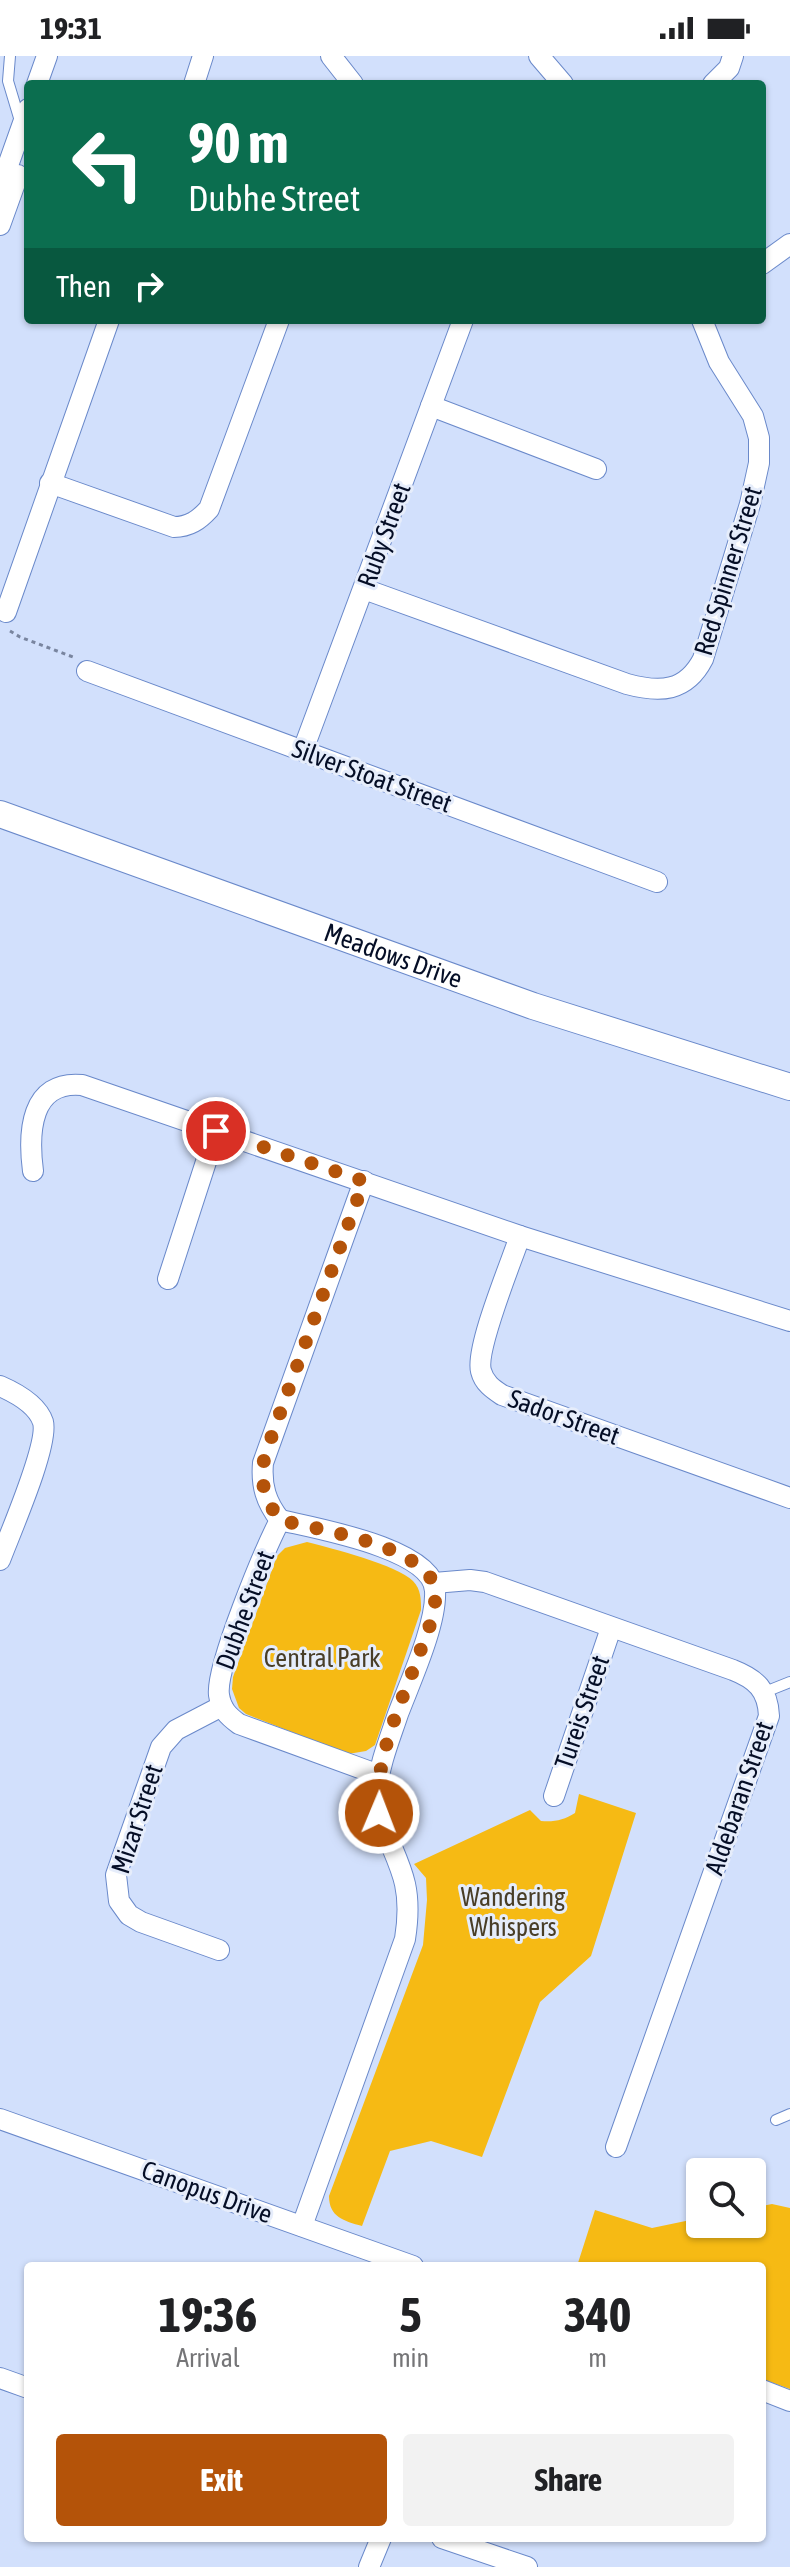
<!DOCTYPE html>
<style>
:root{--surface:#fff;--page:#f2f2f2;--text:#202124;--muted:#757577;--accent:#b45309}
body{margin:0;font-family:"Asap Condensed",sans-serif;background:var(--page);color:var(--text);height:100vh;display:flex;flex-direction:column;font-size:30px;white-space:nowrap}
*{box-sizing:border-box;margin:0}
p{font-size:26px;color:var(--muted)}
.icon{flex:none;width:44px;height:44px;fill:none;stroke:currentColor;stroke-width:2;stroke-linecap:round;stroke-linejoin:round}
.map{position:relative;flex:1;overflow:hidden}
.sheet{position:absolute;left:24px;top:2206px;width:742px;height:280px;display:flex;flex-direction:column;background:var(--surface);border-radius:8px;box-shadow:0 2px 6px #0004}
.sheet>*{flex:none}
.banner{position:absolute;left:24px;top:24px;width:742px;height:244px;border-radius:8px;box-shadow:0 2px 6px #0004;background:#0b6e4f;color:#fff;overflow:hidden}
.controls{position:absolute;left:686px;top:2102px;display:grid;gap:16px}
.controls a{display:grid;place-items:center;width:80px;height:80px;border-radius:8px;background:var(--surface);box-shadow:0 2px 6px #0004;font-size:40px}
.pin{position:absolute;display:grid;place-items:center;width:68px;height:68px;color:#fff;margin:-34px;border:4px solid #fff;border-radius:50%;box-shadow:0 2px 8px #0007}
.me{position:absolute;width:88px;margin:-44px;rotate:1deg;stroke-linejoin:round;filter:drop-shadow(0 0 6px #0008)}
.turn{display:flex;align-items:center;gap:28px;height:168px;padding:0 32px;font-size:36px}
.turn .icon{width:104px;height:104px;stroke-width:2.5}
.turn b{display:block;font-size:56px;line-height:68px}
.then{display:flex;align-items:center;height:76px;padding:0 32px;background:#0003;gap:16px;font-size:30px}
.eta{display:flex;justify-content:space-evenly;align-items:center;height:136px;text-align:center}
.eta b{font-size:48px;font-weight:700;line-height:56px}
.primary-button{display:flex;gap:16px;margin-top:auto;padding:16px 32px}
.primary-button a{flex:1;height:92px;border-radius:8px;background:var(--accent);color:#fff;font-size:32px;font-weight:700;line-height:92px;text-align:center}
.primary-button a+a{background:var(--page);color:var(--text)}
.status{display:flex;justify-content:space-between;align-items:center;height:56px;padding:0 40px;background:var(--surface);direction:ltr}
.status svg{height:22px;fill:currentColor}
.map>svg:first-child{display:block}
</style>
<div class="status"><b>19:31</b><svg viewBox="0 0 49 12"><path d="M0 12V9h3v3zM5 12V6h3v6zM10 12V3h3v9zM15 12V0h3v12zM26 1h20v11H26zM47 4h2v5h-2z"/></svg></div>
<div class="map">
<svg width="790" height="2511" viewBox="0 0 790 2511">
<rect width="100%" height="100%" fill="#d2e0fc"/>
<g fill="#f6ba14">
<path d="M307,1486C331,1492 397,1509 413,1525C421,1533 421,1544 421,1554L375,1689L366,1695L348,1698L246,1658L239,1652L232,1633L233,1621L277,1500L285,1492Z"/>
<path d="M579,1738L636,1757L591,1900L540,1946L482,2101L431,2085L390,2095L362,2170C344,2165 329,2161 329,2140L423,1889L427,1844L426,1822L414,1808L530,1754L541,1765C555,1766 564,1764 575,1757Z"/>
<path d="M772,2148L790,2152V2333L762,2323V2210H577L595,2154L652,2172L700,2162V2168H752V2152Z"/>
</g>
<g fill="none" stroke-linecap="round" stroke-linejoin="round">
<defs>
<g id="service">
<path d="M10,0L8,25L20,65"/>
<path d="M765,1636L790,1626"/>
<path d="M776,2064L790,2058"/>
</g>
<g id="minor">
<path d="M331,0L353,28"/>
<path d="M539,0L563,28"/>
<path d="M37,28L47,0"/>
<path d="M194,28L203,0"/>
<path d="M713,28L729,12L733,0"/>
<path d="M0,132L28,53"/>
<path d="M0,169L18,119"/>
<path d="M762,208L790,188"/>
<path d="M431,350L596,413"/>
<path d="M50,427L174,471C189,471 199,464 209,453L279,264"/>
<path d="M364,533L627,628C660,637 686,636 703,603L750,448L759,407V382L753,360L719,306L702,264"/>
<path d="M6,556L109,264"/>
<path d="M87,615L657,826"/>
<path d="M303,694L463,264"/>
<path d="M33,1115C28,1077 30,1024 82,1029L520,1180L790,1265"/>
<path d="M520,1180C511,1207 475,1293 481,1315C484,1327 493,1333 502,1339L790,1442"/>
<path d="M168,1223L216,1075"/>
<path d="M0,1330C16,1337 37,1348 43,1366C49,1389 10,1477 0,1504"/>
<path d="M280,1464C313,1472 433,1492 435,1535C437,1568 410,1626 398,1658C390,1682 379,1709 377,1734C376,1768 398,1796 405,1828C409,1846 408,1864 405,1883L302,2170"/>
<path d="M280,1464C265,1493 215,1612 219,1639C221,1653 228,1660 239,1668L379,1719"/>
<path d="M280,1464C266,1446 261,1430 263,1407L364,1125"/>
<path d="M434,1527L470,1524L485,1526L733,1614C756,1623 768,1634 769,1660L616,2091"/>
<path d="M554,1740L611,1572"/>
<path d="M219,1894L141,1866L129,1859L119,1845L116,1819L161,1691L176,1674L222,1650"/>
<path d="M0,2063L413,2210"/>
<path d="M0,2322L28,2332"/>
<path d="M762,2334L790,2345"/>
<path d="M442,2482L527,2511"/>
<path d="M369,2511L381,2482"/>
</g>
<g id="tertiary">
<path id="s1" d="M0,758L533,950L790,1031"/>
</g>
</defs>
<use href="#service" stroke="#6a89ca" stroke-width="12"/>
<use href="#minor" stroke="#6a89ca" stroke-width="22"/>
<use href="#tertiary" stroke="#6a89ca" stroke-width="28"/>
<path stroke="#79859f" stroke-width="3" stroke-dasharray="4 4" stroke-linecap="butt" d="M10,575L20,581L73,601"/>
<use href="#service" stroke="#fff" stroke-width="10"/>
<use href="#minor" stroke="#fff" stroke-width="20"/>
<use href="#tertiary" stroke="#fff" stroke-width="26"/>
</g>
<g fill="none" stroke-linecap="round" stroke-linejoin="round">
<path stroke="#b45309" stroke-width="14" stroke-dasharray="0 25.2" d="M216,1075L364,1125L266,1396C258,1423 264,1443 280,1464C320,1474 394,1485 423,1514C429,1519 435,1526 435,1534C437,1554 428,1575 421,1593C403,1644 373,1702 379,1757"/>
</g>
<g text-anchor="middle" stroke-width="6" stroke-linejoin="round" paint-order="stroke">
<g font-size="26" fill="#050e26" stroke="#e6edfb">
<text transform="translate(384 479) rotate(-70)" y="9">Ruby Street</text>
<text transform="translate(728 515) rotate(-73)" y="9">Red Spinner Street</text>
<text transform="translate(372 720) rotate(20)" y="9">Silver Stoat Street</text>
<text dy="9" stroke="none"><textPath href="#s1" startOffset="418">Meadows Drive</textPath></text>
<text transform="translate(564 1361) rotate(20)" y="9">Sador Street</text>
<text transform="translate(245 1554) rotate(-70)" y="9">Dubhe Street</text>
<text transform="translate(582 1656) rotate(-71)" y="9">Tureis Street</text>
<text transform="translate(739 1742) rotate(-71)" y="9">Aldebaran Street</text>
<text transform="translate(137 1763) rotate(-72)" y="9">Mizar Street</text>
<text transform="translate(207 2136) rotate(20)" y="9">Canopus Drive</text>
</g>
<g font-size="26" fill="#493e27" stroke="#e6edfb">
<text x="322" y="1611">Central Park</text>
<text x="513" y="1850">Wandering<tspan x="513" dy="30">Whispers</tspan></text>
</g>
</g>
</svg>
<div class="controls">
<a><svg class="icon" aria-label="search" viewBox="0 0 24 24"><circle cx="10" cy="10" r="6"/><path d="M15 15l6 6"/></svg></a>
</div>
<div class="pin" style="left:216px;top:1075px;background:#d93025"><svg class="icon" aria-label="arrive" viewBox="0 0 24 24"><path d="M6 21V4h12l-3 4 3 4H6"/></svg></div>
<svg class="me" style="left:379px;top:1757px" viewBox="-20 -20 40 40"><circle r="17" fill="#b45309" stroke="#fff" stroke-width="3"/><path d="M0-11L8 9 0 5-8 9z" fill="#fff"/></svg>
<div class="banner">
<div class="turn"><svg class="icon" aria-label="left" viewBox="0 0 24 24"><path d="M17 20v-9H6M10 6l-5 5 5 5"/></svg><div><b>90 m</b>Dubhe Street</div></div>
<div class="then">Then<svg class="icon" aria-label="right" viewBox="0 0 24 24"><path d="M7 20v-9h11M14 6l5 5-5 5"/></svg></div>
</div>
<section class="sheet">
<div class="eta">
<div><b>19:36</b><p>Arrival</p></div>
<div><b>5</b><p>min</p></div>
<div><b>340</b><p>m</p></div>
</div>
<div class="primary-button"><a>Exit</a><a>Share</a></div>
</section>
</div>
